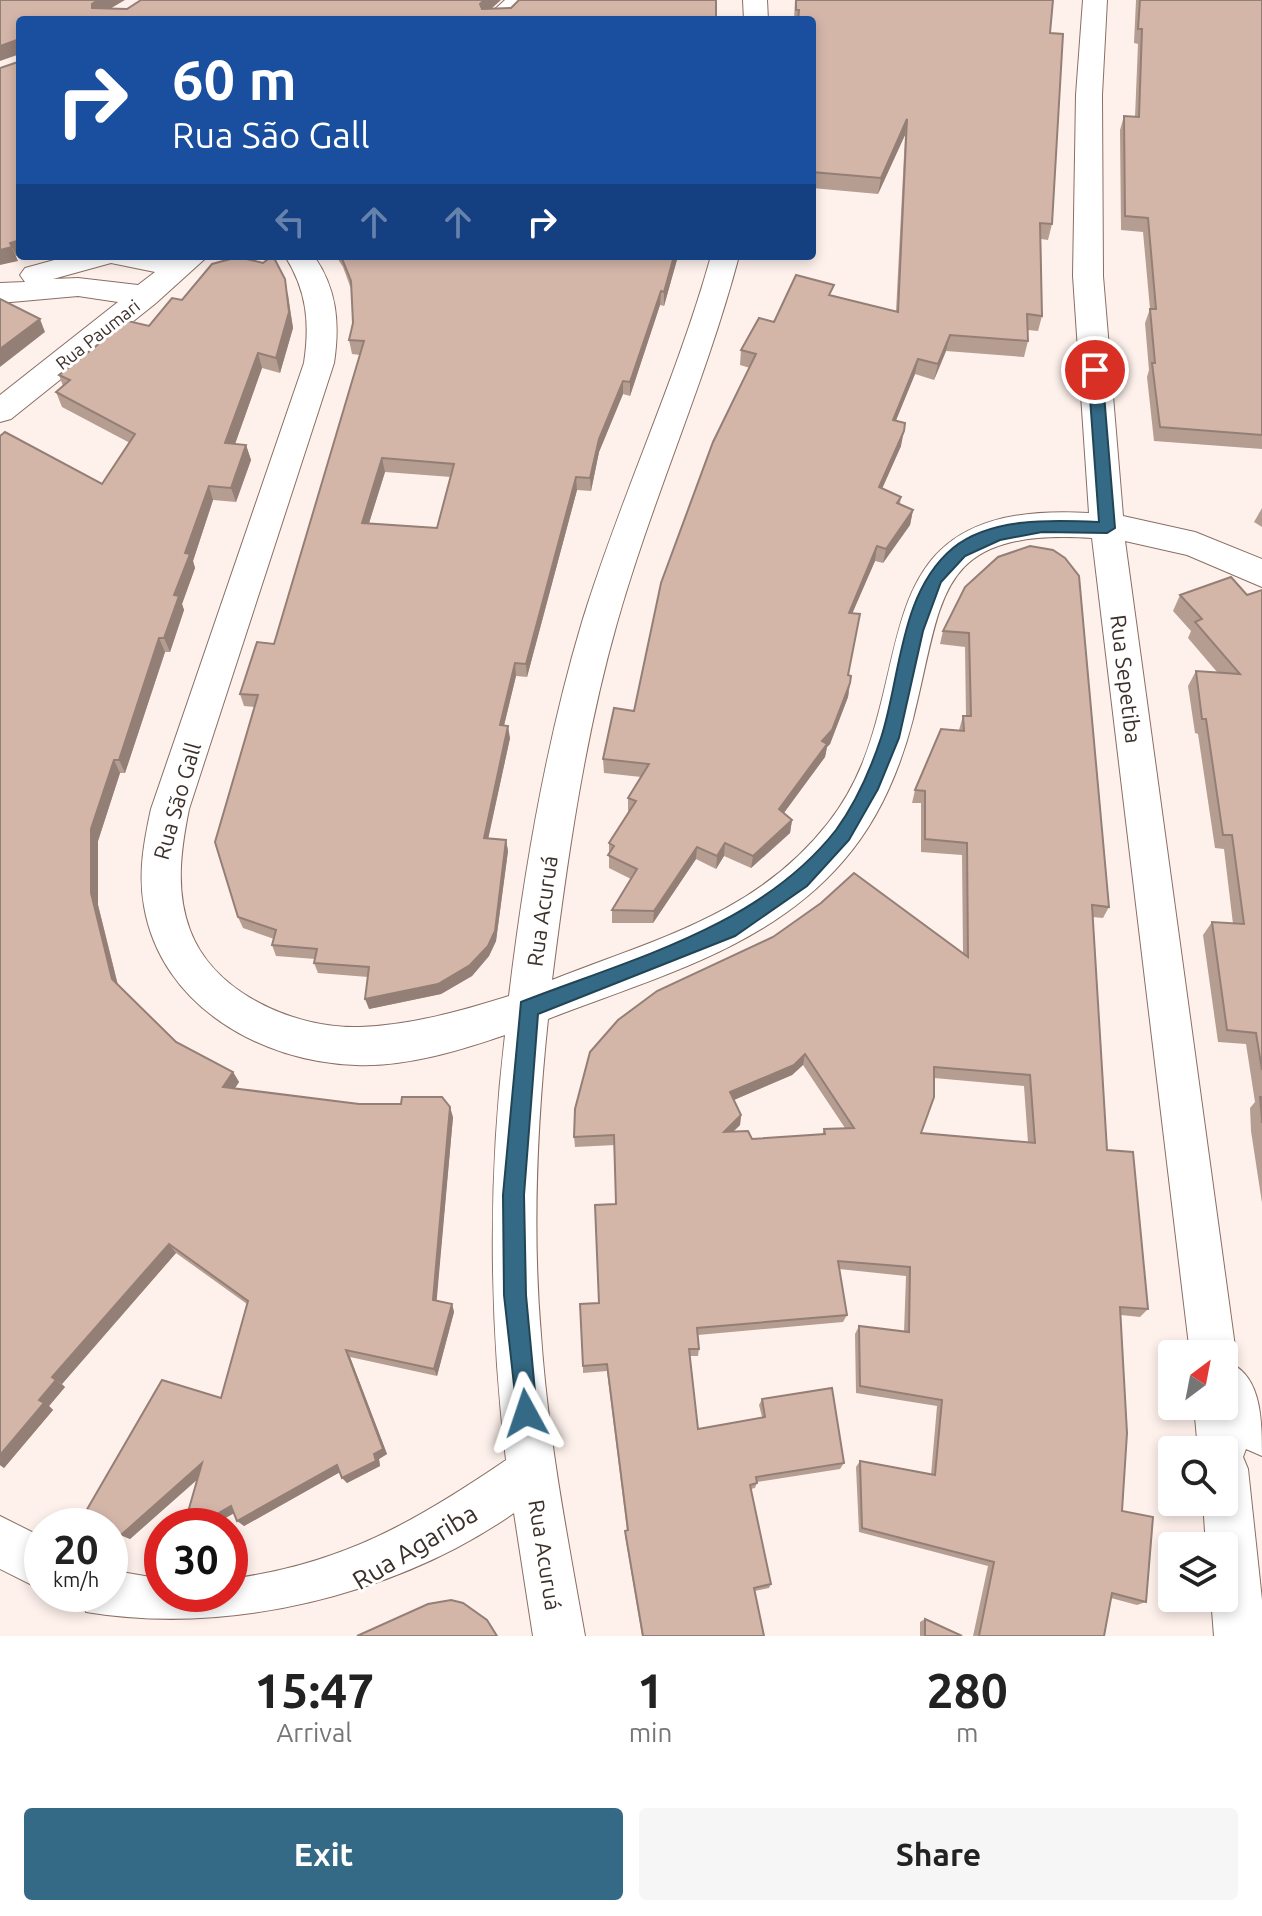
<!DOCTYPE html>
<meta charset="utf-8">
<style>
:root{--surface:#fff;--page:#f6f6f6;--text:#222;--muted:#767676;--accent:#346a85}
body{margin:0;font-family:Ubuntu,sans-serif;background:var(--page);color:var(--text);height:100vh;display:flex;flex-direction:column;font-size:30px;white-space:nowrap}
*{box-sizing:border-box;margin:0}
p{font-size:26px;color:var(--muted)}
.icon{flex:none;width:44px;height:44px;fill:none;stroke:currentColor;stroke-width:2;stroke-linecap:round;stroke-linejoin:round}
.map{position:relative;height:1636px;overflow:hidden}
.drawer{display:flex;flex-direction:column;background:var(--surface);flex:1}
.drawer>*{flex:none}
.banner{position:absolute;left:16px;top:16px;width:800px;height:244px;border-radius:8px;box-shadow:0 4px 12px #0003;background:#1a4fa0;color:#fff;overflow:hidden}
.needle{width:52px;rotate:32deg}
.tools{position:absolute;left:1158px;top:1340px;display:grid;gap:16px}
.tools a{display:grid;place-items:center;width:80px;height:80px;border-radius:8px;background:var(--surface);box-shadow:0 4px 12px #0003;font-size:40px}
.speed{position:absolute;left:24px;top:1508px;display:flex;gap:16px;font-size:40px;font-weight:700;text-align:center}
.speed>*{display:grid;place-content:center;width:104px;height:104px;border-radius:50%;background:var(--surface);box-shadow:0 4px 12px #0003;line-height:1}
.speed small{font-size:20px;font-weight:400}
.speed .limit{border:12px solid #d22;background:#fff;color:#111}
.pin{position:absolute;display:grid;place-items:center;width:68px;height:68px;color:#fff;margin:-34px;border:4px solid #fff;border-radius:50%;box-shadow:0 2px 8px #0007}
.me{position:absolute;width:88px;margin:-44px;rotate:355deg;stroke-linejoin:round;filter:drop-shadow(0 0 6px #0008)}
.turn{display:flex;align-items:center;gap:28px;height:168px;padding:0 24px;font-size:36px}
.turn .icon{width:104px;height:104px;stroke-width:2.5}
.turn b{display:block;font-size:56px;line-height:68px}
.lanes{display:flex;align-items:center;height:76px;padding:0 24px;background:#0003;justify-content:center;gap:40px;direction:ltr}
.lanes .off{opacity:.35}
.eta{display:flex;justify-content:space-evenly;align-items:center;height:136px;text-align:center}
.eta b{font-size:48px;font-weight:700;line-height:56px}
.cta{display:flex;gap:16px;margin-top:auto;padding:16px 24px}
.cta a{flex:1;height:92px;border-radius:8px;background:var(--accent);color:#fff;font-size:32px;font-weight:700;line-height:92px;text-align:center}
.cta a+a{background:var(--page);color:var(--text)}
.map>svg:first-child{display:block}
</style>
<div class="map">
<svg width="1262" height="1636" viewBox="0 0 1262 1636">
<rect width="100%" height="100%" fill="#fef1ec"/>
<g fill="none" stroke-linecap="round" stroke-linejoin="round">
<defs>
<g id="street">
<path d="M505,0H532L510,20H483Z"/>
<path d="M743,0H767L768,20H744Z"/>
<path d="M1083,0H1107L1102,95L1103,276L1123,516L1195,532L1262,559V587L1187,555L1125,541L1236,1354L1232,1364C1262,1379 1262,1423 1262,1456L1246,1449L1243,1457L1248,1469L1262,1600V1636H1214L1211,1598H1224V1546H1206L1203,1502H1224V1450H1198L1194,1406H1224V1354H1190L1092,538C933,528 944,597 913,719C900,770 878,821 844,860C768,949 653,978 548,1019C537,1124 532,1230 541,1335C548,1436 567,1536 585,1636H533L514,1513C396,1595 229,1636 86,1612L79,1594H110V1570L162,1579V1594H230V1579C342,1564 415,1522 506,1460C489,1318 488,1177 505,1035C458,1051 406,1067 356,1065C261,1062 161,1006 144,906C138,873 144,841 151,809L304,363C310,323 307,291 285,256H314C337,289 340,323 334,363L189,809C181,849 175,890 190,930C214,994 296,1029 360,1027C412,1025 461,1011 509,996C524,871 546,742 582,622C620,498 676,381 711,256H739C706,381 652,499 617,623C584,739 567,861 552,980C655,939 756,915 828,823C932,693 839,498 1089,513L1073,276L1076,95Z"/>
<path d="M69,256H208L156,303L11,419L0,422V395L118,302L78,296L0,303V283L25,282L20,275L25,268ZM111,263L155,272L138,285L78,278L53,279Z"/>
<path d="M0,1516L42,1537V1590L0,1569Z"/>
</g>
</defs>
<use href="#street" stroke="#8a6f63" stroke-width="2"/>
<use href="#street" fill="#fff" fill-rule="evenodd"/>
</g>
<g fill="#b69d91" fill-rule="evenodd">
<path d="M795,0H1053L1050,33L1052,224L1048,240L1041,239L1042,316L1038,331L1028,330V341L1024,357L946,351L934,380L915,374L896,420L901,446L882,489L901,497L900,504L913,510L910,525L883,563L875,561L852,613L848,675L850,683L848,697L830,744L827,747L825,757L784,813L792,820L790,833L751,868L724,856L716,869L696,859L653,923H612V910L631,879L609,868V843L629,812L628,811V798L641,777L604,773L603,759L634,711L750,368L740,365L741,350L774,322L832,295L896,312L905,135L878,194L812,188V20H794Z"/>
<path d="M1136,0H1262V449L1154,441L1147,377L1149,370L1145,323L1150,309L1143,232L1121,230L1120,130L1124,116L1135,117L1138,44L1134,43Z"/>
<path d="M336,256H678L664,306L660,305L630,396L623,394L599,452L591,491L577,490L527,677L516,676L504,726L510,738L488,838L506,840L508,851L496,941L489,956L472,976L441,994L369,1009L368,977L318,973L314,963L315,959L276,956L272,945L274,939L243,928L238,917L255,707L244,706L240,694L274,644L360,355L352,354L349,340L353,323L351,289L343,267ZM385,472L451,477L437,528L369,523Z"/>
<path d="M288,294L293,328L280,373L262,368L235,444L246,445L251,460L236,502L213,500L193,561L195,568L182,604L184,610L170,652H165L125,773H120L98,841V905L118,985L176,1042L233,1072L239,1082L235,1088L453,1117L436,1301L452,1304L454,1312L437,1376L350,1357L387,1454L379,1459L380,1466L347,1483L340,1472L244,1526L234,1513L211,1526H184L198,1479L130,1539L110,1531L221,1398L247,1304L176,1253L62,1384L65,1387L49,1406L53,1410L4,1468L0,1465V436L102,484L130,443L62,407L56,392L63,386L59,375L149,326L182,300Z"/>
<path d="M1262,508V527L1254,522Z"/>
<path d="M965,587L1109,907L1103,918L1092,917L1107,1150L1148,1309L1140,1317L1121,1315L1122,1511L1146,1602L1137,1605L1111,1598L1104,1636H973L988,1566L859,1532L856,1467L860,1461L931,1475L937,1406L856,1393L855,1334L859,1326L904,1332L906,1276L839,1269L847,1315L843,1322L698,1335L699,1349L698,1356H690L698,1429L762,1417L759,1405L762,1399L844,1463L840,1469L757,1482L755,1488L751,1489L771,1584L769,1588L755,1591L764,1636H642L625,1535V1531L627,1530L607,1371L583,1373V1366L599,1303L616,1204L615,1145L575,1147L574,1137L963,953L962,855L921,852V803H912L915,790L959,730L963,716H966L965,647L940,644L943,631ZM803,1065L845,1128L824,1129L822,1135L752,1139L733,1132L740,1125L741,1115L734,1100L792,1075ZM934,1078L1024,1086L1028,1143L921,1133Z"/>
<path d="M1262,590V1203L1251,1131L1250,1108L1255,1102L1246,1044L1218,1042L1203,935L1212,922L1233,924L1224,849L1215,848L1198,734L1195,733L1188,686L1196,671L1217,672L1188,638L1191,631L1173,611L1180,595H1247Z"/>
<path d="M925,1619L962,1636H920V1622Z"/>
</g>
<g fill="#947f76">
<path d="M98,0H125L96,17L92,8V4Z"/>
<path d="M484,0H501L481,18L480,4Z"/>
<path d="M17,40L20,54L0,61V46Z"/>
<path d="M907,119L905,135L878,194L881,178Z"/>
<path d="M20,240V255L16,256L10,243Z"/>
<path d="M12,247L18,261L0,265V250Z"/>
<path d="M674,256H678L664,306V292Z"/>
<path d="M285,279L293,328L280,373L276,358Z"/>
<path d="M661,291L660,305L630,396V382Z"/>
<path d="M40,319L45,332L0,367V349Z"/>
<path d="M950,335L946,351L934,380L938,364Z"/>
<path d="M258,353L262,368L230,458L225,443Z"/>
<path d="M918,359L915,374L890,435L893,420Z"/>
<path d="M623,381V394L599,452L591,491L590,478L599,439Z"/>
<path d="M904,431L901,446L876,502L879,487Z"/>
<path d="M246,445L251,460L236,502L231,488Z"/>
<path d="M382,458L385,472L365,536L362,523Z"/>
<path d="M576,477L577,490L527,677L526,664Z"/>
<path d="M209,486L213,500L193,561L195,568L182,604L184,610L170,652L164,638L185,553Z"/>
<path d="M913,510L910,525L883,563L886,549Z"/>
<path d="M877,546L875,561L846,628L849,613Z"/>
<path d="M159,638L165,652L125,773L119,760Z"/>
<path d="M515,663L516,676L501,737L500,725Z"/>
<path d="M850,683L848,697L830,744L827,747L825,757L777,822L779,809L822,741Z"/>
<path d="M508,726L510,738L486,849L484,838Z"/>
<path d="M114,760L120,773L98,841V905L119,990L112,979L91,893V829Z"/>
<path d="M792,820L790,833L751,868L753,856Z"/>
<path d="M506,840L508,851L496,941L489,956L472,976L441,994L369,1009L365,999Z"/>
<path d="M725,843L724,856L716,869L717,856Z"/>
<path d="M697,847L696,859L653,923L654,911Z"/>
<path d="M805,1054L803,1065L792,1075L729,1102L730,1092Z"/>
<path d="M233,1072L239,1082L229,1097L223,1087Z"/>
<path d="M450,1107L453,1117L436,1308L433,1300Z"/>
<path d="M741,1115L740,1125L722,1142L724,1132Z"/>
<path d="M169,1244L176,1253L62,1384L52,1377Z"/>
<path d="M452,1304L454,1312L437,1376L434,1369Z"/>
<path d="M346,1350L350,1357L387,1454L379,1459L380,1466L347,1483L342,1478Z"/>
<path d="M56,1380L65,1387L49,1406L53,1410L4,1468L0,1465V1455L39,1400Z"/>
<path d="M202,1463L209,1469L130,1539L121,1535Z"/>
<path d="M337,1465L342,1471L244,1526L237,1521Z"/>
<path d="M231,1506L238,1511L211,1526H196Z"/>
</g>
<g fill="#d4b6a9" stroke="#947f76" stroke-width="2" fill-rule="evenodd">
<path d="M0,0H98L92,4V8L127,9L141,0H484L480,4L482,9L511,8L519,0H716V20H20V240L10,243L12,247L0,250V68L18,62L17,40L0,46Z"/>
<path d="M796,0H1053L1050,33L1063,34L1052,224L1040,223L1042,316L1027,314L1028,341L950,335L938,364L918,359L893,420L905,423L904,431L879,487L901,497L897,503L913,510L886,549L877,546L849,613L860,614L848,675L851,676L850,683L832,730L822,741L827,744L779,809L792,820L753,856L725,843L717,856L697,847L654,911L612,910L637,869L608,855L614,846L609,843L636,801L628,798L649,764L603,759L614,708L634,711L661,583L713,442L756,354L741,350L759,318L774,322L796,275L834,285L829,295L898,312L907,119L881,178L812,172V20H798L799,10H796Z"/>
<path d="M1140,0H1262V435L1160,427L1152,363H1155L1150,309H1156L1148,218L1125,216L1124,116L1139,117L1142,29H1138Z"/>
<path d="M272,256H273L285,279L289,312L276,358L258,353L225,443L246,445L231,488L209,486L185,553L190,554L174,595L179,596L164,638H159L119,760H114L91,829V893L112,979L176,1042L233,1072L223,1087L359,1104H401L402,1097H442L450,1107L433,1300L452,1304L434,1369L346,1350L383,1449L374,1454L376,1461L342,1478L337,1465L237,1521L231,1506L196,1526H184L202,1463L121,1535L110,1530V1526H101L82,1518L162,1380L221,1398L248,1301L169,1244L52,1377L56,1380L39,1400L44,1403L0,1455V436L5,432L102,484L135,434L56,392L70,380L59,375L128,321L149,326L172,298L182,300L212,264L238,257L263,263Z"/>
<path d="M341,256H674L664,292L661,291L630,382L623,381L599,439L590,478L576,477L526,664L515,663L500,725L508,726L484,838L506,840L495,931L488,946L470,965L438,984L365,999L369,967L314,963L317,949L272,945L276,930L238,917L215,842L258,695L240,694L257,642L274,644L364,341L349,340L353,323L351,281ZM382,458L454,464L437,528L362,523Z"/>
<path d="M0,299L40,319L0,349Z"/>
<path d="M1030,546L1053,550L1065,558L1079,576L1109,907L1092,905L1107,1150L1133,1152L1148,1309L1120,1307L1127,1433L1122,1511L1153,1517L1146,1602L1112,1593L1104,1636H979L994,1562L862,1528L860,1461L935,1475L942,1400L860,1386L859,1326L909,1332L910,1267L838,1261L847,1315L697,1328L699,1349H689L698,1429L765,1417L762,1399L832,1388L844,1463L756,1477L757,1483L750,1485L771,1584L754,1588L764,1636H643L625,1531L628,1530L607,1364L583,1366L580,1304L599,1303L595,1205L616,1204L614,1135L574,1137L575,1109L590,1052L618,1020L657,991L773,937L821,903L854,873L968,957L967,843L925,839V791L915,790L941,729L964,731L963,716H971L969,633L943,631L965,587L998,557ZM805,1054L854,1128L824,1129L825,1134L752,1139L748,1131L724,1132L741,1115L730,1092L794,1065ZM934,1067L1030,1075L1035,1143L921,1133L934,1097Z"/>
<path d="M1231,577L1247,595L1262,590V1070L1256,1033L1227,1030L1212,922L1244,924L1232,835H1223L1206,719H1202L1196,671L1240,674L1195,622L1202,619L1180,595Z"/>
<path d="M1260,1097H1262V1123V1120Z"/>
<path d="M451,1600L463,1603L487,1620L497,1636H357L428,1604Z"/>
<path d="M925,1619L962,1636H925Z"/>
</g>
<path fill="#346a85" stroke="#224556" stroke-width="2" d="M1095,365L1102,370L1115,528L1107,533L1042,532L1000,540L965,556L941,582L923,631L899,738L878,789L849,840L807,886L735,936L538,1014L524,1195L526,1295L537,1413L534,1421L526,1424L518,1421L504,1295L503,1195L521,1002C631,959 760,927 836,830C855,804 871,768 881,738C901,677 899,593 953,548C991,517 1053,520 1099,522L1088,370Z"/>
<g text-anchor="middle" stroke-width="6" stroke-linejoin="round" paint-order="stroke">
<g font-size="18" fill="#3c302b" stroke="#fff">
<text transform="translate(98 335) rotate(-38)" y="6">Rua Paumari</text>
</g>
<g font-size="22" fill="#3c302b" stroke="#fff">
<text transform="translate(1126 679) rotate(83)" y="8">Rua Sepetiba</text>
<text transform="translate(177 801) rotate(-74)" y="8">Rua São Gall</text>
<text transform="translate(542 911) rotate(-82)" y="8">Rua Acuruá</text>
<text transform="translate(545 1555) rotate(81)" y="8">Rua Acuruá</text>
</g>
<g font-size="26" fill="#3c302b" stroke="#fff">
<text transform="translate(415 1547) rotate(-31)" y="9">Rua Agariba</text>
</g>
</g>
</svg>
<div class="tools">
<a><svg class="needle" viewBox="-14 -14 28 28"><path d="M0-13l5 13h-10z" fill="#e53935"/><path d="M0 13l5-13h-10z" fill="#767676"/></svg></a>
<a><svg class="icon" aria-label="search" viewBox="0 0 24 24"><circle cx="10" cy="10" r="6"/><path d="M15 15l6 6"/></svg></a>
<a><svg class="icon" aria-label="layers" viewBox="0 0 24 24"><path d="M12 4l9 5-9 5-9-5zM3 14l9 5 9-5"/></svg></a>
</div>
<div class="speed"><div>20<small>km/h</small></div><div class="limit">30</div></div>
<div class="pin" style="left:1095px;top:370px;background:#d93025"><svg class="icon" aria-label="arrive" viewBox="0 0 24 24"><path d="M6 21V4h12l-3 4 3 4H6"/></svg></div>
<svg class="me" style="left:526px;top:1413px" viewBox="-20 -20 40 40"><path d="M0-17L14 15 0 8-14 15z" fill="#346a85" stroke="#fff" stroke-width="4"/></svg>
<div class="banner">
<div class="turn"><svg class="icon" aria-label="right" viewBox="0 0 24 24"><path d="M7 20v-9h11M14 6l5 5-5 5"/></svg><div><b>60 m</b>Rua São Gall</div></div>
<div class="lanes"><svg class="icon off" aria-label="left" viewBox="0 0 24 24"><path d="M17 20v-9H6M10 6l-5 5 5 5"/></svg><svg class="icon off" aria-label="ahead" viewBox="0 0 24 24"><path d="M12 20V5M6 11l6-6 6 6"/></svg><svg class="icon off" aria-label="ahead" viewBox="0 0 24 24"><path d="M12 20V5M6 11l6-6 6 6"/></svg><svg class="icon" aria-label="right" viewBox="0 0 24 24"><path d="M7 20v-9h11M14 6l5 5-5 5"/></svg></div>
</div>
</div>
<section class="drawer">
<div class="eta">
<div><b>15:47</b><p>Arrival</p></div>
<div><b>1</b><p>min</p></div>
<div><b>280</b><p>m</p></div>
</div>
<div class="cta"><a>Exit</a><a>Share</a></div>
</section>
